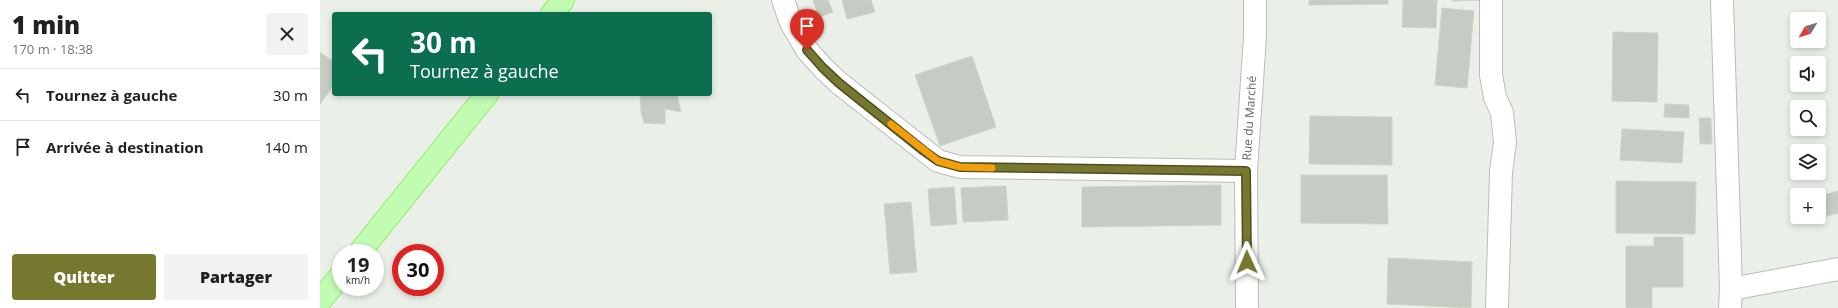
<!DOCTYPE html>
<html lang="fr">
<meta charset="utf-8">
<style>
:root{--surface:#fff;--page:#f2f2f2;--text:#202124;--muted:#757577;--line:#e0e0e0;--accent:#76782f}
body{margin:0;font-family:"Open Sans",sans-serif;background:var(--page);color:var(--text);height:100vh;display:flex;flex-direction:column;font-size:15px;white-space:nowrap}
*{box-sizing:border-box;margin:0}
p{font-size:13px;color:var(--muted)}
.icon{flex:none;width:22px;height:22px;fill:none;stroke:currentColor;stroke-width:2;stroke-linecap:round;stroke-linejoin:round}
.map{position:relative;flex:1;overflow:hidden}
.drawer{display:flex;flex-direction:column;background:var(--surface);width:320px}
.drawer>*{flex:none}
.banner{position:absolute;left:12px;top:12px;width:380px;height:84px;border-radius:4px;box-shadow:0 2px 6px #0003;background:#0b6e4f;color:#fff;overflow:hidden}
.needle{width:26px;rotate:232deg}
.tools{position:absolute;left:1470px;top:12px;display:grid;gap:8px}
.tools a{display:grid;place-items:center;width:36px;height:36px;border-radius:4px;background:var(--surface);box-shadow:0 2px 6px #0003;font-size:20px}
.speed{position:absolute;left:12px;top:244px;display:flex;gap:8px;font-size:20px;font-weight:700;text-align:center}
.speed>*{display:grid;place-content:center;width:52px;height:52px;border-radius:50%;background:var(--surface);box-shadow:0 2px 6px #0003;line-height:1}
.speed small{font-size:10px;font-weight:400}
.speed .limit{border:6px solid #d22;background:#fff;color:#111}
.pin{position:absolute;display:grid;place-items:center;width:34px;height:34px;color:#fff;margin:-41px -17px;border-radius:50% 50% 50% 0;rotate:-45deg;box-shadow:0 0 4px #0007}
.pin .icon{rotate:45deg}
.me{position:absolute;width:44px;margin:-22px;rotate:359deg;stroke-linejoin:round;filter:drop-shadow(0 0 3px #0008)}
.turn{display:flex;align-items:center;gap:14px;height:84px;padding:0 12px;font-size:18px}
.turn .icon{width:52px;height:52px;stroke-width:2.5}
.turn b{display:block;font-size:28px;line-height:34px}
.round{display:grid;place-items:center;flex:none;width:42px;height:42px;border-radius:4px;background:var(--page)}
.overview{display:flex;align-items:center;justify-content:space-between;height:68px;padding:0 12px}
h1{font-size:24px;font-weight:800;line-height:30px}
.primary-button{display:flex;gap:8px;margin-top:auto;padding:8px 12px}
.primary-button a{flex:1;height:46px;border-radius:4px;background:var(--accent);color:#fff;font-size:16px;font-weight:800;line-height:46px;text-align:center}
.primary-button a+a{background:var(--page);color:var(--text)}
ul{padding:0;list-style:none}
li{display:flex;align-items:center;gap:12px;height:52px;padding:0 12px;border-top:1px solid var(--line)}
li div{flex:1}
li b{display:block;font-size:15px}
li em{font-style:normal}
main{display:flex;flex:1;min-height:0}
.map>svg:first-child{display:block}
</style>
<main>
<section class="drawer">
<div class="overview"><div><h1>1 min</h1><p>170 m · 18:38</p></div><a class="round"><svg class="icon" aria-label="close" viewBox="0 0 24 24"><path d="M6 6l12 12M18 6L6 18"/></svg></a></div>
<ul>
<li><svg class="icon" aria-label="left" viewBox="0 0 24 24"><path d="M17 20v-9H6M10 6l-5 5 5 5"/></svg><div><b>Tournez à gauche</b></div><em>30 m</em></li>
<li><svg class="icon" aria-label="arrive" viewBox="0 0 24 24"><path d="M6 21V4h12l-3 4 3 4H6"/></svg><div><b>Arrivée à destination</b></div><em>140 m</em></li>
</ul>
<div class="primary-button"><a>Quitter</a><a>Partager</a></div>
</section>
<div class="map">
<svg width="1518" height="308" viewBox="0 0 1518 308">
<rect width="100%" height="100%" fill="#eaf0e8"/>
<g fill="#c6ccc4" stroke="#ccd5c6">
<path d="M493,0H508L513,12L499,17Z"/>
<path d="M522,0H551L555,12L527,19Z"/>
<path d="M989,0H1068V4L989,5Z"/>
<path d="M1083,0H1117L1116,28L1082,27Z"/>
<path d="M1132,0H1160L1132,1Z"/>
<path d="M1122,8L1154,11L1147,88L1115,85Z"/>
<path d="M1293,32L1338,33L1337,102L1292,101Z"/>
<path d="M0,52L14,62V85L0,104Z"/>
<path d="M652,56L676,127L620,146L595,75Z"/>
<path d="M320,94H357L361,112L345,109V124L324,123L321,112Z"/>
<path d="M1345,104L1369,105V118L1344,117Z"/>
<path d="M990,116L1072,117V165L989,164Z"/>
<path d="M1379,118H1391L1392,144H1380Z"/>
<path d="M1302,129L1364,132L1362,163L1300,160Z"/>
<path d="M981,175H1067L1068,224L981,223Z"/>
<path d="M1296,181L1376,182L1375,234L1296,233Z"/>
<path d="M901,185V225L762,227V187Z"/>
<path d="M686,186L688,220L643,222L641,188Z"/>
<path d="M634,187L637,224L611,226L608,189Z"/>
<path d="M1518,191V213L1503,217L1499,196Z"/>
<path d="M591,202L597,272L570,274L564,204Z"/>
<path d="M1334,237H1363V287H1332V308H1306V246H1334Z"/>
<path d="M1068,258L1152,262L1151,308L1067,304Z"/>
</g>
<g fill="none" stroke-linecap="round" stroke-linejoin="round">
<defs>
<g id="minor">
<path d="M463,0L471,23L487,50L503,68L519,83L618,161L640,167L926,171"/>
<path d="M1171,0V75L1175,97L1182,113L1185,142L1181,172L1177,308"/>
<path d="M1402,0L1411,289L1410,308"/>
<path d="M1411,289L1518,269"/>
<path id="s1" d="M927,308L926,171L935,36V0"/>
</g>
<g id="primary">
<path d="M232,14L243,0"/>
<path d="M39,253L167,94"/>
<path d="M0,301L21,275"/>
</g>
</defs>
<use href="#minor" stroke="#bdbac0" stroke-width="24"/>
<use href="#primary" stroke="#94eb66" stroke-width="24"/>
<use href="#minor" stroke="#fff" stroke-width="22"/>
<use href="#primary" stroke="#c2fbb2" stroke-width="22"/>
</g>
<g fill="none" stroke-linecap="round" stroke-linejoin="round">
<defs>
<path id="route" d="M487,50L503,68L519,83L604,151L618,161L640,167L926,171L927,262"/>
</defs>
<use href="#route" stroke="#4d4e1f" stroke-width="10"/>
<use href="#route" stroke="#76782f" stroke-width="7"/>
<path stroke="#f59e0b" stroke-width="7" d="M571,124L618,161L640,167L672,168"/>
</g>
<g text-anchor="middle" stroke-width="3.5" stroke-linejoin="round" paint-order="stroke">
<g font-size="12" fill="#635f67" stroke="#fff">
<text dy="4" stroke="none"><textPath href="#s1" startOffset="190">Rue du Marché</textPath></text>
</g>
</g>
</svg>
<div class="tools">
<a><svg class="needle" viewBox="-14 -14 28 28"><path d="M0-13l5 13h-10z" fill="#e53935"/><path d="M0 13l5-13h-10z" fill="#757577"/></svg></a>
<a><svg class="icon" aria-label="sound" viewBox="0 0 24 24"><path d="M4 9h4l5-4v14l-5-4H4zM17 9q2 3 0 6"/></svg></a>
<a><svg class="icon" aria-label="search" viewBox="0 0 24 24"><circle cx="10" cy="10" r="6"/><path d="M15 15l6 6"/></svg></a>
<a><svg class="icon" aria-label="layers" viewBox="0 0 24 24"><path d="M12 4l9 5-9 5-9-5zM3 14l9 5 9-5"/></svg></a>
<a>+</a>
</div>
<div class="speed"><div>19<small>km/h</small></div><div class="limit">30</div></div>
<div class="pin" style="left:487px;top:50px;background:#d93025"><svg class="icon" aria-label="arrive" viewBox="0 0 24 24"><path d="M6 21V4h12l-3 4 3 4H6"/></svg></div>
<svg class="me" style="left:927px;top:262px" viewBox="-20 -20 40 40"><path d="M0-17L14 15 0 8-14 15z" fill="#76782f" stroke="#fff" stroke-width="4"/></svg>
<div class="banner">
<div class="turn"><svg class="icon" aria-label="left" viewBox="0 0 24 24"><path d="M17 20v-9H6M10 6l-5 5 5 5"/></svg><div><b>30 m</b>Tournez à gauche</div></div>
</div>
</div>
</main>
